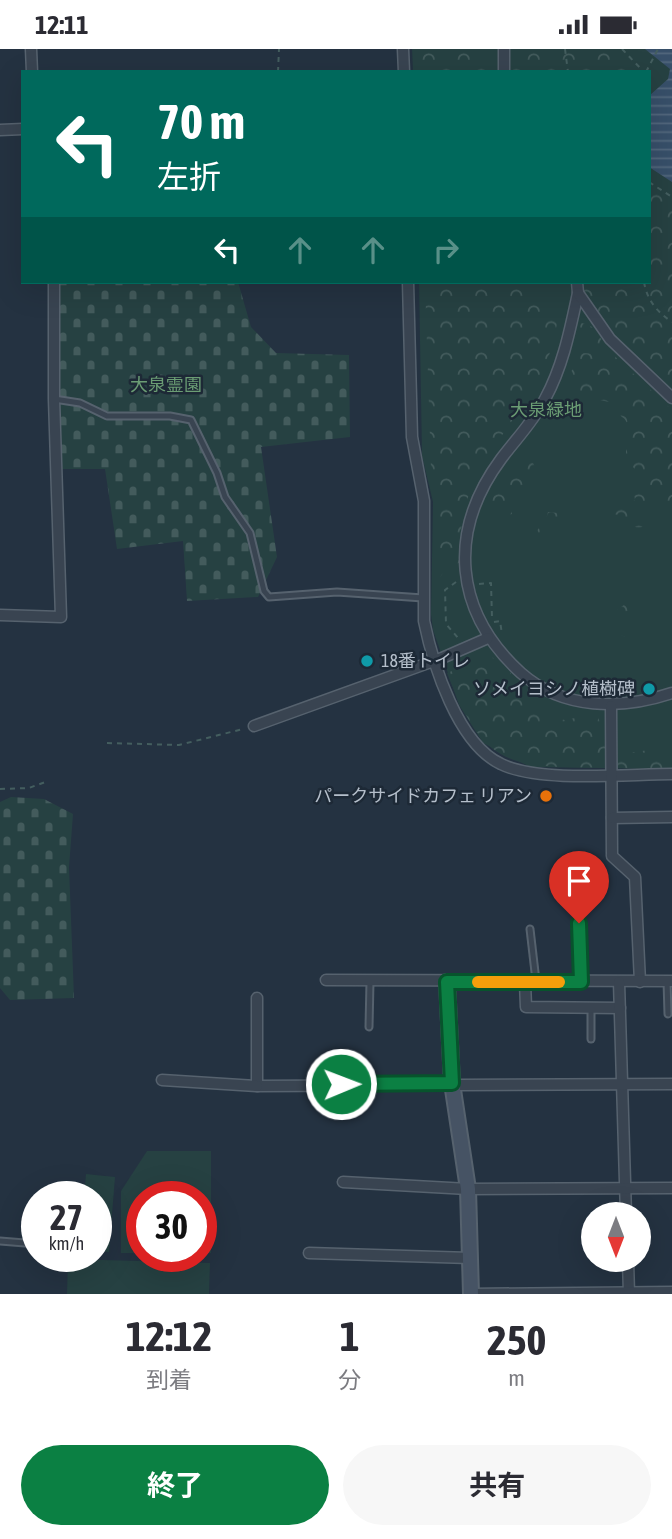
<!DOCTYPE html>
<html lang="ja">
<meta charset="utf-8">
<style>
:root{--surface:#fff;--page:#f7f7f7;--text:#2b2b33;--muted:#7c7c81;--accent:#0b8043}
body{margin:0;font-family:"Asap Condensed","Noto Sans JP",sans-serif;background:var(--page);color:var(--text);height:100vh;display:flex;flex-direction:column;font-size:26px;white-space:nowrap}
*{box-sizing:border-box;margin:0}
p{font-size:23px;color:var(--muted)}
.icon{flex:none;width:38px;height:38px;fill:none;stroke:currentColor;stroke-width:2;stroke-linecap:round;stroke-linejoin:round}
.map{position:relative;height:1245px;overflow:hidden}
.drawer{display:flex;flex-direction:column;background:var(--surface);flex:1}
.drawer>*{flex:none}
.top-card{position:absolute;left:21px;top:21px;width:630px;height:214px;border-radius:0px;box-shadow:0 7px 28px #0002;background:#00695c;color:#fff;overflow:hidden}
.needle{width:46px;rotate:180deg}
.tools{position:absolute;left:581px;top:1153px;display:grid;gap:14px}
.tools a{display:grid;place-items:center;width:70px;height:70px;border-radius:50%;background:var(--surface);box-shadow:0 7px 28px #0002;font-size:35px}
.speed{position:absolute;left:21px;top:1132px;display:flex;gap:14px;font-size:35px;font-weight:700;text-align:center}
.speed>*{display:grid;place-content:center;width:91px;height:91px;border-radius:50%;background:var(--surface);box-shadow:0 7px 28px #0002;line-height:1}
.speed small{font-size:18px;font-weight:400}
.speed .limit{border:10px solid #d22;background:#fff;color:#111}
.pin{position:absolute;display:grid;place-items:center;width:60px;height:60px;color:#fff;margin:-72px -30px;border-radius:50% 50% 50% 0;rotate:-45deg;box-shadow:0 0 7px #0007}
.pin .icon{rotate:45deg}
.me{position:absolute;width:77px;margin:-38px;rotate:89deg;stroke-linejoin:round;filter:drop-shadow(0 0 5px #0008)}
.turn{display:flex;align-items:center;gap:24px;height:147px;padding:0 21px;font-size:32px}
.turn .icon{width:91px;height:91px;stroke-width:2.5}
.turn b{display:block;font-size:49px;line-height:60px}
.lanes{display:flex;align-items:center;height:66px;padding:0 21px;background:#0003;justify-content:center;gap:35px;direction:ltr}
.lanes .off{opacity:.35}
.eta{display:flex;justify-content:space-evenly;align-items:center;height:119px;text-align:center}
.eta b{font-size:42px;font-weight:700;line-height:49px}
.action{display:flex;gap:14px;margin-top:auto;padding:14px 21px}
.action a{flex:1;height:80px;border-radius:42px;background:var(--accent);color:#fff;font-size:28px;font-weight:700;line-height:80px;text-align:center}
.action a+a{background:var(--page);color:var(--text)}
.status{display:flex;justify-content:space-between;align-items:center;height:49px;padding:0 35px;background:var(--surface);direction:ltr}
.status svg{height:19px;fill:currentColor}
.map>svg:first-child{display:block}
</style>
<div class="status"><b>12:11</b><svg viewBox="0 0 49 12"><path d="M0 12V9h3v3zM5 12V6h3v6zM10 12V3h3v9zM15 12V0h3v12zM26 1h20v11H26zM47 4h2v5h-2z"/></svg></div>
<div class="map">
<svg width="672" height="1245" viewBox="0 0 672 1245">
<defs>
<pattern id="forest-crowns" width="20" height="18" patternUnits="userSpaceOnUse" patternTransform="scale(1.75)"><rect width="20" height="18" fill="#264142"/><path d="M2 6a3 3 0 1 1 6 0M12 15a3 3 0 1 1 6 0" fill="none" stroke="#435b5c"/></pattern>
<pattern id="cemetery-stones" width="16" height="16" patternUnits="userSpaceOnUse" patternTransform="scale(1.75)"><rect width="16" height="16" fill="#264142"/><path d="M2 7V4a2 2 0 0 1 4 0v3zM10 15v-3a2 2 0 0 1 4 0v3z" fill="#435b5c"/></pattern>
<pattern id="water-rules" width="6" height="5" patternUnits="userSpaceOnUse" patternTransform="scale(1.75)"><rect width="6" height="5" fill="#374f69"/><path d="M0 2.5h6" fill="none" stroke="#52677d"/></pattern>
</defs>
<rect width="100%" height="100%" fill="#243241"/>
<g fill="#264142">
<path d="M412,0H672V720L530,718L483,694L459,656L433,581L431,565L433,453L422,407L419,233H649V23H413Z"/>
<path d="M147,1102H211V1204H201V1148H142V1204H121V1142Z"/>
<path d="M86,1125L115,1128L109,1203L96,1202V1148H84Z"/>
<path d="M68,1210L210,1214L209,1245H67Z"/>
</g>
<g fill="url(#forest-crowns)">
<path d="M416,0H489L487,23H417Z"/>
<path d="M518,0H619L639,16L642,23H512Z"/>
<path d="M649,130L672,142V330C642,333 587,256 578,233H649Z"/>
<path d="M425,233H537V252H559C556,339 503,368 471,440C461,465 460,488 459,514L448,518L436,533L440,440L431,421Z"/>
<path d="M580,274C593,275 603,285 602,298L596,304L587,303L577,294L576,279Z"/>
<path d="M607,300L672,361V456L663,455L646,462L650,473C645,481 632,479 625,474V467L613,465L612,456L615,454L628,456L635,451L633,436L636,421L626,411V372L620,366L623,356L595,350L587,353L568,341L567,337L576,308L583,304L599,305Z"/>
<path d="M519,404L533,414L540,427L530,441L509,450L512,465L504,467C478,451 493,438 508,424L511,409Z"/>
<path d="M548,463L558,464L561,473L554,477V487L543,492L539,501L530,492L541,476L550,475L546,471Z"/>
<path d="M630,552L636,560L624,572L634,583L630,590L621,586L612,575L618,560Z"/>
<path d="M491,607L510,623L513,629L532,641L535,655L564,671L592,666L598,669L610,693L605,719C510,717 485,721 447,624Z"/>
<path d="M656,700L672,706V720L617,719L619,710L628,704Z"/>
</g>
<g fill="url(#cemetery-stones)">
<path d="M54,233H238L251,278L276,304L349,306L350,388L261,398L277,508L258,548L187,552L183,492L117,500L105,420H56Z"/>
<path d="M11,748L44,750L73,765L69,818L74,949L10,951L0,939V753Z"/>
</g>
<path fill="url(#water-rules)" d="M645,0H672V133L649,118V47L668,30L670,20Z"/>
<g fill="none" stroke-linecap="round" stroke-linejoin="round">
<defs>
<g id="lane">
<path d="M54,350L80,354L107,367H170L191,371L217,424L225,448L250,484L264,542L269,548L337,543L423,549"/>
<path d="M579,874L581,933"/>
<path d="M530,880L536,932"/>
<path d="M667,932L668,965"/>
<path d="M591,959V990"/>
<path d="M369,978L370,933"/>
<path d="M49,1148L50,1140"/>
<path d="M0,1192L37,1195"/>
</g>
<g id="street">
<path d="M31,0L32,23"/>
<path d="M403,0L404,23"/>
<path d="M504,23V0"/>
<path d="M0,81L23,80"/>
<path d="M408,233L412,388L424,452V572C433,616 458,695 501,715C539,734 628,725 672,725"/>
<path d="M577,233L578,244C570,281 563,317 545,350C533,373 516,390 501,410C447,483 454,563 521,624C563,661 622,661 672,644"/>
<path d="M578,244L610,290L672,349"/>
<path d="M0,566L61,568L54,350V233"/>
<path d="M611,657L612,807L635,828L640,933"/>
<path d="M254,677L442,609L488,589"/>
<path d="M612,769L672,768"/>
<path d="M326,931L672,932"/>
<path d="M525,933L526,958L620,959"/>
<path d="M619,933L626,1166"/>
<path d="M257,949V1037L672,1035"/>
<path d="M162,1031L257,1037"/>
<path d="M343,1133L468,1140L672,1139"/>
<path d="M309,1204L470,1209"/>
<path d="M628,1211L629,1245"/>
<path d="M472,1245L672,1243"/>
</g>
<path id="secondary" d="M447,933L452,1034L468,1140L471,1245"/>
</defs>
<use href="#lane" stroke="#56626e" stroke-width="9"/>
<use href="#street" stroke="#56626e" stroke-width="13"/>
<use href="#secondary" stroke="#56626e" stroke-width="18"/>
<g stroke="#445e5f" stroke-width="2" stroke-dasharray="5 5" stroke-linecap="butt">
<path d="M565,0L568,23"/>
<path d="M622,0L644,23"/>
<path d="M278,23L279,0"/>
<path d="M646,23L658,0"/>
<path d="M649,133L672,148"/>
<path d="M644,233C647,251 657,263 672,273"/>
<path d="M456,533L445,541L446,575L459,590"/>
<path d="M479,535L491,534L492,569"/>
<path d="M494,573L500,572L502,585"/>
<path d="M107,694L179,696L243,680"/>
<path d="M0,740L29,739L48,732"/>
</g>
<use href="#lane" stroke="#394451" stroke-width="5"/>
<use href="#street" stroke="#394451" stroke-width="10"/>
<use href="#secondary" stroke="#465364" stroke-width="14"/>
</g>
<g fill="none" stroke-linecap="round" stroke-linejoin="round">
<defs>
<path id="route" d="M341,1035L452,1034L447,933H581L579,874"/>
</defs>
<use href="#route" stroke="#07532c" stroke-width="18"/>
<use href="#route" stroke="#0b8043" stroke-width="12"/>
<path stroke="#f59e0b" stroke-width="12" d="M478,933H559"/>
</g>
<g fill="#0f9aa8" stroke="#1d2936" stroke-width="2.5">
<circle cx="367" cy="612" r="7"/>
<circle cx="649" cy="640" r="7"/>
</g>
<circle fill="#e8710a" stroke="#1d2936" stroke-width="2.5" cx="546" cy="747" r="7"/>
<g text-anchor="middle" stroke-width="5" stroke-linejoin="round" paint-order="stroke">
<g font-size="18" fill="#6b9d74" stroke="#1d2936">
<text x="166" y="342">大泉霊園</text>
<text x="546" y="367">大泉緑地</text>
</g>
<g font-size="18" fill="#b5bfcb" stroke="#1d2936" text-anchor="end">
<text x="381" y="618" text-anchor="start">18番トイレ</text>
<text x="635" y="646">ソメイヨシノ植樹碑</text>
<text x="532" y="753">パークサイドカフェ リアン</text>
</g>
</g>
</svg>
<div class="tools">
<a><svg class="needle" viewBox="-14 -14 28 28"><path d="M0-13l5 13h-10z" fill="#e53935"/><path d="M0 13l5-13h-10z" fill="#7c7c81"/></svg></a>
</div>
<div class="speed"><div>27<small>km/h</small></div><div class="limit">30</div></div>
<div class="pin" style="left:579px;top:874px;background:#d93025"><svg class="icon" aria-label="arrive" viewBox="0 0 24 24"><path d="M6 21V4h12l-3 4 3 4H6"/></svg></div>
<svg class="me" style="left:341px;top:1035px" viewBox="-20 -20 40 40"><circle r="17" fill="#0b8043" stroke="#fff" stroke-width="3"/><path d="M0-11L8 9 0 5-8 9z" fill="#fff"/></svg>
<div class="top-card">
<div class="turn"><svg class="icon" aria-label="left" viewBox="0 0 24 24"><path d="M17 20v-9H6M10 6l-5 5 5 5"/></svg><div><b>70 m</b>左折</div></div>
<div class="lanes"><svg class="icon" aria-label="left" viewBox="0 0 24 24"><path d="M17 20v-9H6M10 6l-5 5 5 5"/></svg><svg class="icon off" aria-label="ahead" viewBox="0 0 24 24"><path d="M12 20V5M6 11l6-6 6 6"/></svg><svg class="icon off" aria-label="ahead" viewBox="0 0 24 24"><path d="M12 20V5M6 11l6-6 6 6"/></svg><svg class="icon off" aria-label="right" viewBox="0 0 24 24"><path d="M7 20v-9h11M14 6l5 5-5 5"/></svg></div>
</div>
</div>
<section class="drawer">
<div class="eta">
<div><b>12:12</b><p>到着</p></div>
<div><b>1</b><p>分</p></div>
<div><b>250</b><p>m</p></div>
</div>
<div class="action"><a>終了</a><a>共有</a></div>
</section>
